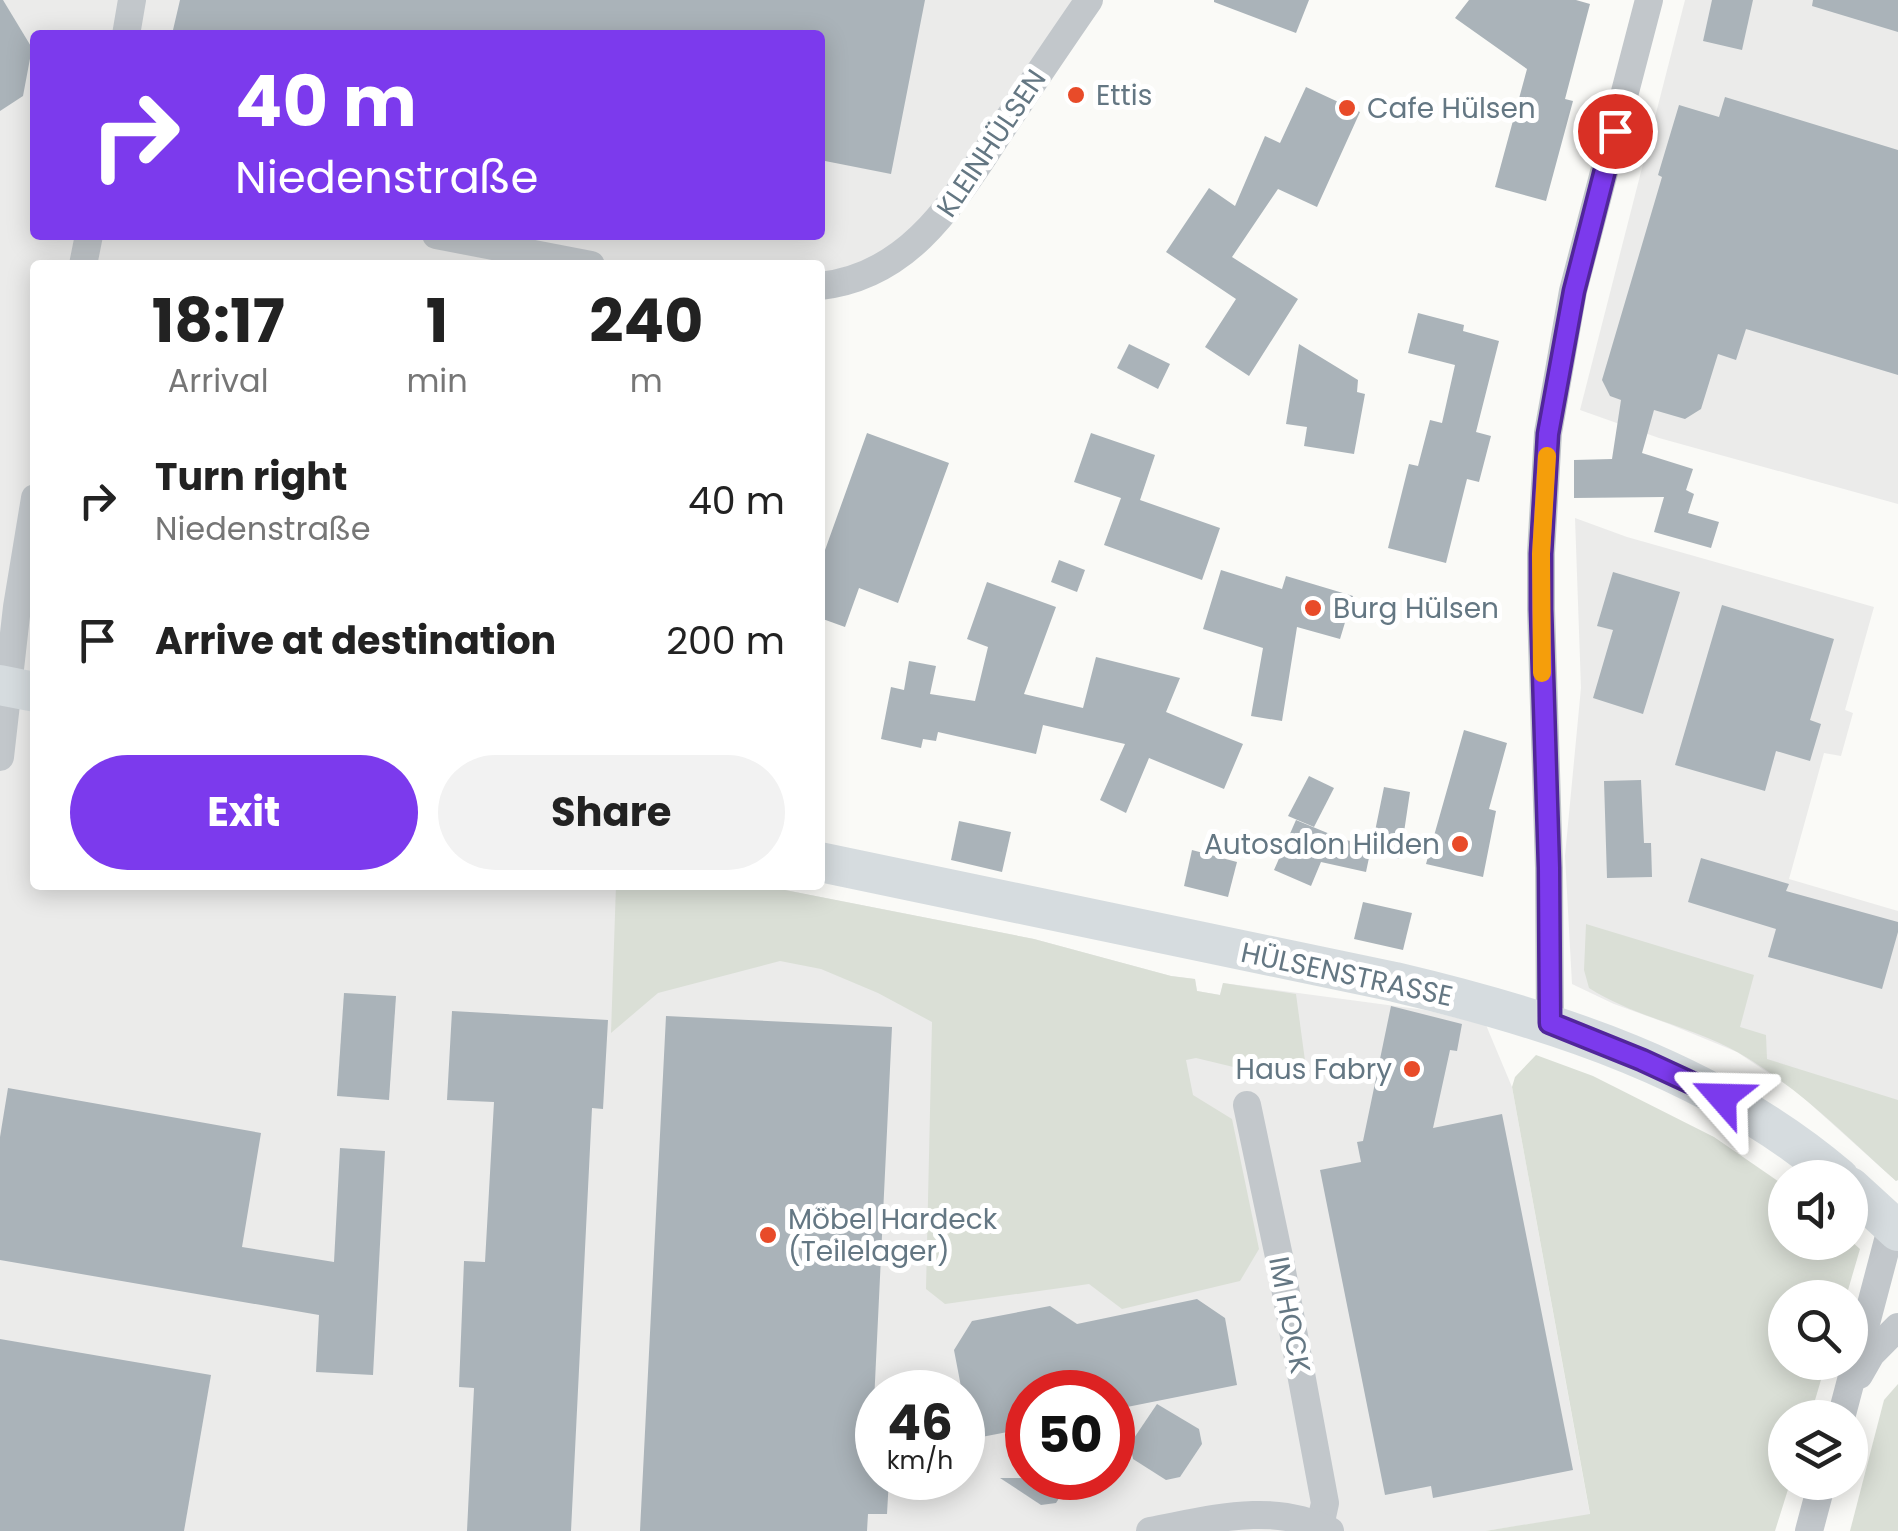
<!DOCTYPE html>
<meta charset="utf-8">
<style>
:root{--surface:#fff;--page:#f2f2f2;--text:#222;--muted:#767676;--accent:#7c3aed}
body{margin:0;font-family:Poppins,sans-serif;background:var(--page);color:var(--text);height:100vh;display:flex;flex-direction:column;font-size:38px;white-space:nowrap}
*{box-sizing:border-box;margin:0}
p{font-size:32px;color:var(--muted)}
.icon{flex:none;width:55px;height:55px;fill:none;stroke:currentColor;stroke-width:2;stroke-linecap:round;stroke-linejoin:round}
.map{position:relative;flex:1;overflow:hidden}
.drawer{position:absolute;left:30px;top:260px;width:795px;height:630px;display:flex;flex-direction:column;background:var(--surface);border-radius:10px;box-shadow:0 5px 25px #0003}
.drawer>*{flex:none}
.banner{position:absolute;left:30px;top:30px;width:795px;height:210px;border-radius:10px;box-shadow:0 5px 25px #0003;background:#7c3aed;color:#fff;overflow:hidden}
.fabs{position:absolute;left:1768px;top:1160px;display:grid;gap:20px}
.fabs a{display:grid;place-items:center;width:100px;height:100px;border-radius:50%;background:var(--surface);box-shadow:0 5px 25px #0003;font-size:50px}
.speed{position:absolute;left:855px;top:1370px;display:flex;gap:20px;font-size:50px;font-weight:700;text-align:center}
.speed>*{display:grid;place-content:center;width:130px;height:130px;border-radius:50%;background:var(--surface);box-shadow:0 5px 25px #0003;line-height:1}
.speed small{font-size:25px;font-weight:400}
.speed .limit{border:15px solid #d22;background:#fff;color:#111}
.pin{position:absolute;display:grid;place-items:center;width:85px;height:85px;color:#fff;margin:-42px;border:5px solid #fff;border-radius:50%;box-shadow:0 2px 10px #0007}
.me{position:absolute;width:110px;margin:-55px;rotate:295deg;stroke-linejoin:round;filter:drop-shadow(0 0 8px #0008)}
.turn{display:flex;align-items:center;gap:35px;height:210px;padding:0 40px;font-size:45px}
.turn .icon{width:130px;height:130px;stroke-width:2.5}
.turn b{display:block;font-size:70px;line-height:85px}
.eta{display:flex;justify-content:space-evenly;align-items:center;height:170px;text-align:center}
.eta b{font-size:60px;font-weight:700;line-height:70px}
.primary-button{display:flex;gap:20px;margin-top:auto;padding:20px 40px}
.primary-button a{flex:1;height:115px;border-radius:60px;background:var(--accent);color:#fff;font-size:40px;font-weight:700;line-height:115px;text-align:center}
.primary-button a+a{background:var(--page);color:var(--text)}
ul{padding:0;list-style:none}
li{display:flex;align-items:center;gap:30px;height:140px;padding:0 40px}
li div{flex:1}
li b{display:block;font-size:38px}
li em{font-style:normal}
.map>svg:first-child{display:block}
</style>
<div class="map">
<svg width="1898" height="1531" viewBox="0 0 1898 1531">
<rect width="100%" height="100%" fill="#fafaf7"/>
<g fill="#ebebea" fill-rule="evenodd">
<path d="M0,0H1080L906,260L820,294V265H35V885H759L1034,939L1171,976L1195,979L1197,991L1220,995L1223,983L1425,1010L1486,1025L1512,1087L1590,1515L1485,1531H0ZM35,35H820V235H35ZM878,1392H962V1478H878ZM1028,1392H1112V1478H1028Z"/>
<path d="M1685,0H1898V504L1659,438L1580,410Z"/>
<path d="M1575,518L1627,537L1874,607L1845,710L1853,713L1841,756L1824,753L1789,879L1898,911V1180L1896,1181L1797,1092L1737,1052L1669,1024L1614,1004L1572,984L1565,856L1581,688Z"/>
</g>
<g fill="#dadfd6">
<path d="M616,885H759L1034,939L1171,976L1195,979L1197,991L1220,995L1223,983L1296,994L1306,1068L1287,1080L1196,1058L1186,1060L1193,1095L1232,1119L1259,1249L1240,1281L1122,1309L1089,1284L945,1304L926,1289L932,1022L878,993L821,969L780,961L658,993L611,1033Z"/>
<path d="M1586,924L1754,975L1740,1027L1766,1035L1767,1059L1898,1100V1180L1896,1181C1846,1136 1798,1087 1739,1053C1692,1026 1636,1018 1589,988L1584,970Z"/>
<path d="M1536,1055L1593,1076L1714,1137L1785,1186V1242H1850V1240L1860,1249L1846,1297L1785,1298V1362L1826,1363L1810,1417L1785,1418V1482L1790,1483L1775,1531H1485L1590,1514L1512,1087L1515,1077Z"/>
<path d="M1898,1384V1531H1850L1884,1400Z"/>
</g>
<g fill="#aab3b9">
<path d="M0,0H3L32,48L23,96L0,111Z"/>
<path d="M180,0H925L891,174L820,160V35H197L173,30Z"/>
<path d="M1214,0H1309L1296,33L1214,2Z"/>
<path d="M1469,0H1576L1590,4L1565,99L1573,101L1546,201L1495,187L1527,69L1455,18Z"/>
<path d="M1712,0H1753L1742,50L1703,41Z"/>
<path d="M1813,0H1898V32L1812,6Z"/>
<path d="M1306,87L1360,112L1317,207L1278,189L1232,257L1298,299L1249,376L1205,347L1236,299L1166,252L1209,188L1235,206L1265,136L1280,143Z"/>
<path d="M1725,97L1898,150V375L1746,329L1736,360L1718,354L1701,409L1685,419L1654,410L1642,453L1693,469L1686,490L1694,494L1688,513L1719,522L1711,548L1654,532L1664,497L1574,498V460L1612,459L1621,400L1610,396L1602,380L1662,177L1658,175L1679,105L1719,117Z"/>
<path d="M1418,313L1464,325L1463,331L1499,341L1476,432L1491,436L1479,482L1467,479L1446,563L1388,548L1409,464L1418,466L1430,420L1442,423L1455,365L1408,353Z"/>
<path d="M1129,344L1170,364L1158,389L1117,368Z"/>
<path d="M1299,344L1358,380L1357,392L1365,394L1354,454L1304,446L1307,427L1286,424Z"/>
<path d="M867,433L949,463L898,603L859,588L845,627L820,618V564Z"/>
<path d="M1091,433L1155,455L1140,500L1220,528L1202,580L1104,545L1121,498L1074,482Z"/>
<path d="M1059,560L1085,570L1077,592L1051,582Z"/>
<path d="M1221,570L1282,589L1286,576L1353,596L1340,639L1297,627L1282,721L1251,716L1263,648L1203,629Z"/>
<path d="M1613,572L1680,592L1643,714L1593,698L1613,630L1597,626Z"/>
<path d="M987,582L1056,607L1024,694L1083,708L1096,657L1180,678L1166,712L1243,744L1224,789L1149,758L1126,813L1100,800L1125,744L1043,725L1036,754L938,732L936,741L923,739L921,748L881,739L891,687L904,690L909,661L936,666L930,694L975,701L988,647L967,639Z"/>
<path d="M1722,605L1834,639L1810,720L1821,724L1810,761L1776,751L1765,791L1675,765Z"/>
<path d="M1464,730L1507,743L1489,809L1496,811L1483,877L1426,864Z"/>
<path d="M1309,776L1334,788L1314,827L1288,816Z"/>
<path d="M1641,780L1644,843H1651L1652,877L1607,878L1604,781Z"/>
<path d="M1384,787L1410,792L1400,859L1370,853L1366,872L1321,862L1311,886L1274,870L1296,820L1342,839L1372,846Z"/>
<path d="M959,821L1011,832L1002,872L951,860Z"/>
<path d="M1192,850L1237,862L1228,897L1184,886Z"/>
<path d="M1701,858L1789,884L1786,891L1898,922V932L1882,989L1768,957L1776,929L1688,902Z"/>
<path d="M1363,902L1412,913L1403,950L1354,939Z"/>
<path d="M344,993L396,996L389,1100L337,1096Z"/>
<path d="M1391,1006L1462,1024L1457,1051L1450,1050L1433,1128L1502,1114L1573,1470L1433,1498L1431,1486L1385,1495L1320,1170L1361,1162L1357,1142L1363,1141Z"/>
<path d="M452,1011L608,1020L603,1109L592,1108L571,1531H467L474,1388L459,1387L464,1261L485,1262L494,1102L447,1100Z"/>
<path d="M666,1016L892,1027L872,1444H878V1478H889L887,1514H868L867,1531H640Z"/>
<path d="M8,1088L261,1133L242,1247L334,1262L340,1148L385,1151L373,1375L316,1372L319,1315L0,1260V1137Z"/>
<path d="M1197,1299L1225,1318L1237,1385L1122,1408L1119,1392H1028V1428L971,1439L954,1350L972,1321L1050,1306L1077,1324Z"/>
<path d="M0,1339L211,1375L184,1531H0Z"/>
<path d="M1157,1404L1199,1429L1202,1444L1180,1477L1166,1480L1133,1459L1130,1444Z"/>
<path d="M1000,1478H1072L1056,1503L1041,1505Z"/>
</g>
<g fill="none" stroke-linecap="round" stroke-linejoin="round">
<g stroke="#c2c7cb" stroke-width="28">
<path d="M126,35L132,0"/>
<path d="M436,235L591,265"/>
<path d="M83,265L89,235"/>
<path d="M820,286C913,276 956,197 1003,127C1031,85 1060,42 1089,0"/>
<path d="M0,757L17,607L35,498"/>
<path d="M1550,1023L1549,868L1541,609V553L1548,433L1573,291L1649,0"/>
<path d="M1247,1105L1281,1266L1325,1503L1320,1526"/>
<path d="M1859,1375L1871,1354L1898,1327"/>
<path d="M1841,1418L1892,1225"/>
<path d="M1150,1531C1210,1520 1272,1501 1330,1531"/>
<path d="M1809,1531L1822,1482"/>
</g>
<g stroke="#d6dcdf" stroke-width="40">
<path d="M0,685L35,692"/>
<path d="M820,862L1395,982C1552,1019 1714,1071 1839,1178"/>
<path d="M1850,1187L1898,1231"/>
</g>
</g>
<g fill="none" stroke-linecap="round" stroke-linejoin="round">
<defs>
<path id="route" d="M1615,131L1574,291L1548,434L1541,554V609L1549,868L1550,1023L1642,1060L1722,1097"/>
</defs>
<use href="#route" stroke="#51269a" stroke-width="25"/>
<use href="#route" stroke="#7c3aed" stroke-width="18"/>
<path stroke="#f59e0b" stroke-width="18" d="M1542,673L1541,554L1547,456"/>
</g>
<g fill="#e84b29" stroke="#fff" stroke-width="4">
<circle cx="1076" cy="95" r="10"/>
<circle cx="1347" cy="108" r="10"/>
<circle cx="1313" cy="608" r="10"/>
<circle cx="1460" cy="844" r="10"/>
<circle cx="1412" cy="1069" r="10"/>
<circle cx="768" cy="1235" r="10"/>
</g>
<g text-anchor="middle" stroke-width="10" stroke-linejoin="round" paint-order="stroke">
<g font-size="28" fill="#647783" stroke="#fff" text-anchor="start">
<text x="1096" y="105">Ettis</text>
<text x="1367" y="118">Cafe Hülsen</text>
<text x="1333" y="618">Burg Hülsen</text>
<text x="1440" y="854" text-anchor="end">Autosalon Hilden</text>
<text x="1392" y="1079" text-anchor="end">Haus Fabry</text>
<text x="788" y="1229">Möbel Hardeck<tspan x="788" dy="32">(Teilelager)</tspan></text>
</g>
<g font-size="28" fill="#647783" stroke="#fff">
<text transform="translate(991 143) rotate(-56)" y="10">KLEINHÜLSEN</text>
<text transform="translate(1347 974) rotate(12)" y="10">HÜLSENSTRASSE</text>
<text transform="translate(1290 1315) rotate(79)" y="10">IM HOCK</text>
</g>
</g>
</svg>
<div class="fabs">
<a><svg class="icon" aria-label="sound" viewBox="0 0 24 24"><path d="M4 9h4l5-4v14l-5-4H4zM17 9q2 3 0 6"/></svg></a>
<a><svg class="icon" aria-label="search" viewBox="0 0 24 24"><circle cx="10" cy="10" r="6"/><path d="M15 15l6 6"/></svg></a>
<a><svg class="icon" aria-label="layers" viewBox="0 0 24 24"><path d="M12 4l9 5-9 5-9-5zM3 14l9 5 9-5"/></svg></a>
</div>
<div class="speed"><div>46<small>km/h</small></div><div class="limit">50</div></div>
<div class="pin" style="left:1615px;top:131px;background:#d93025"><svg class="icon" aria-label="arrive" viewBox="0 0 24 24"><path d="M6 21V4h12l-3 4 3 4H6"/></svg></div>
<svg class="me" style="left:1722px;top:1097px" viewBox="-20 -20 40 40"><path d="M0-17L14 15 0 8-14 15z" fill="#7c3aed" stroke="#fff" stroke-width="4"/></svg>
<div class="banner">
<div class="turn"><svg class="icon" aria-label="right" viewBox="0 0 24 24"><path d="M7 20v-9h11M14 6l5 5-5 5"/></svg><div><b>40 m</b>Niedenstraße</div></div>
</div>
<section class="drawer">
<div class="eta">
<div><b>18:17</b><p>Arrival</p></div>
<div><b>1</b><p>min</p></div>
<div><b>240</b><p>m</p></div>
</div>
<ul>
<li><svg class="icon" aria-label="right" viewBox="0 0 24 24"><path d="M7 20v-9h11M14 6l5 5-5 5"/></svg><div><b>Turn right</b><p>Niedenstraße</p></div><em>40 m</em></li>
<li><svg class="icon" aria-label="arrive" viewBox="0 0 24 24"><path d="M6 21V4h12l-3 4 3 4H6"/></svg><div><b>Arrive at destination</b></div><em>200 m</em></li>
</ul>
<div class="primary-button"><a>Exit</a><a>Share</a></div>
</section>
</div>
